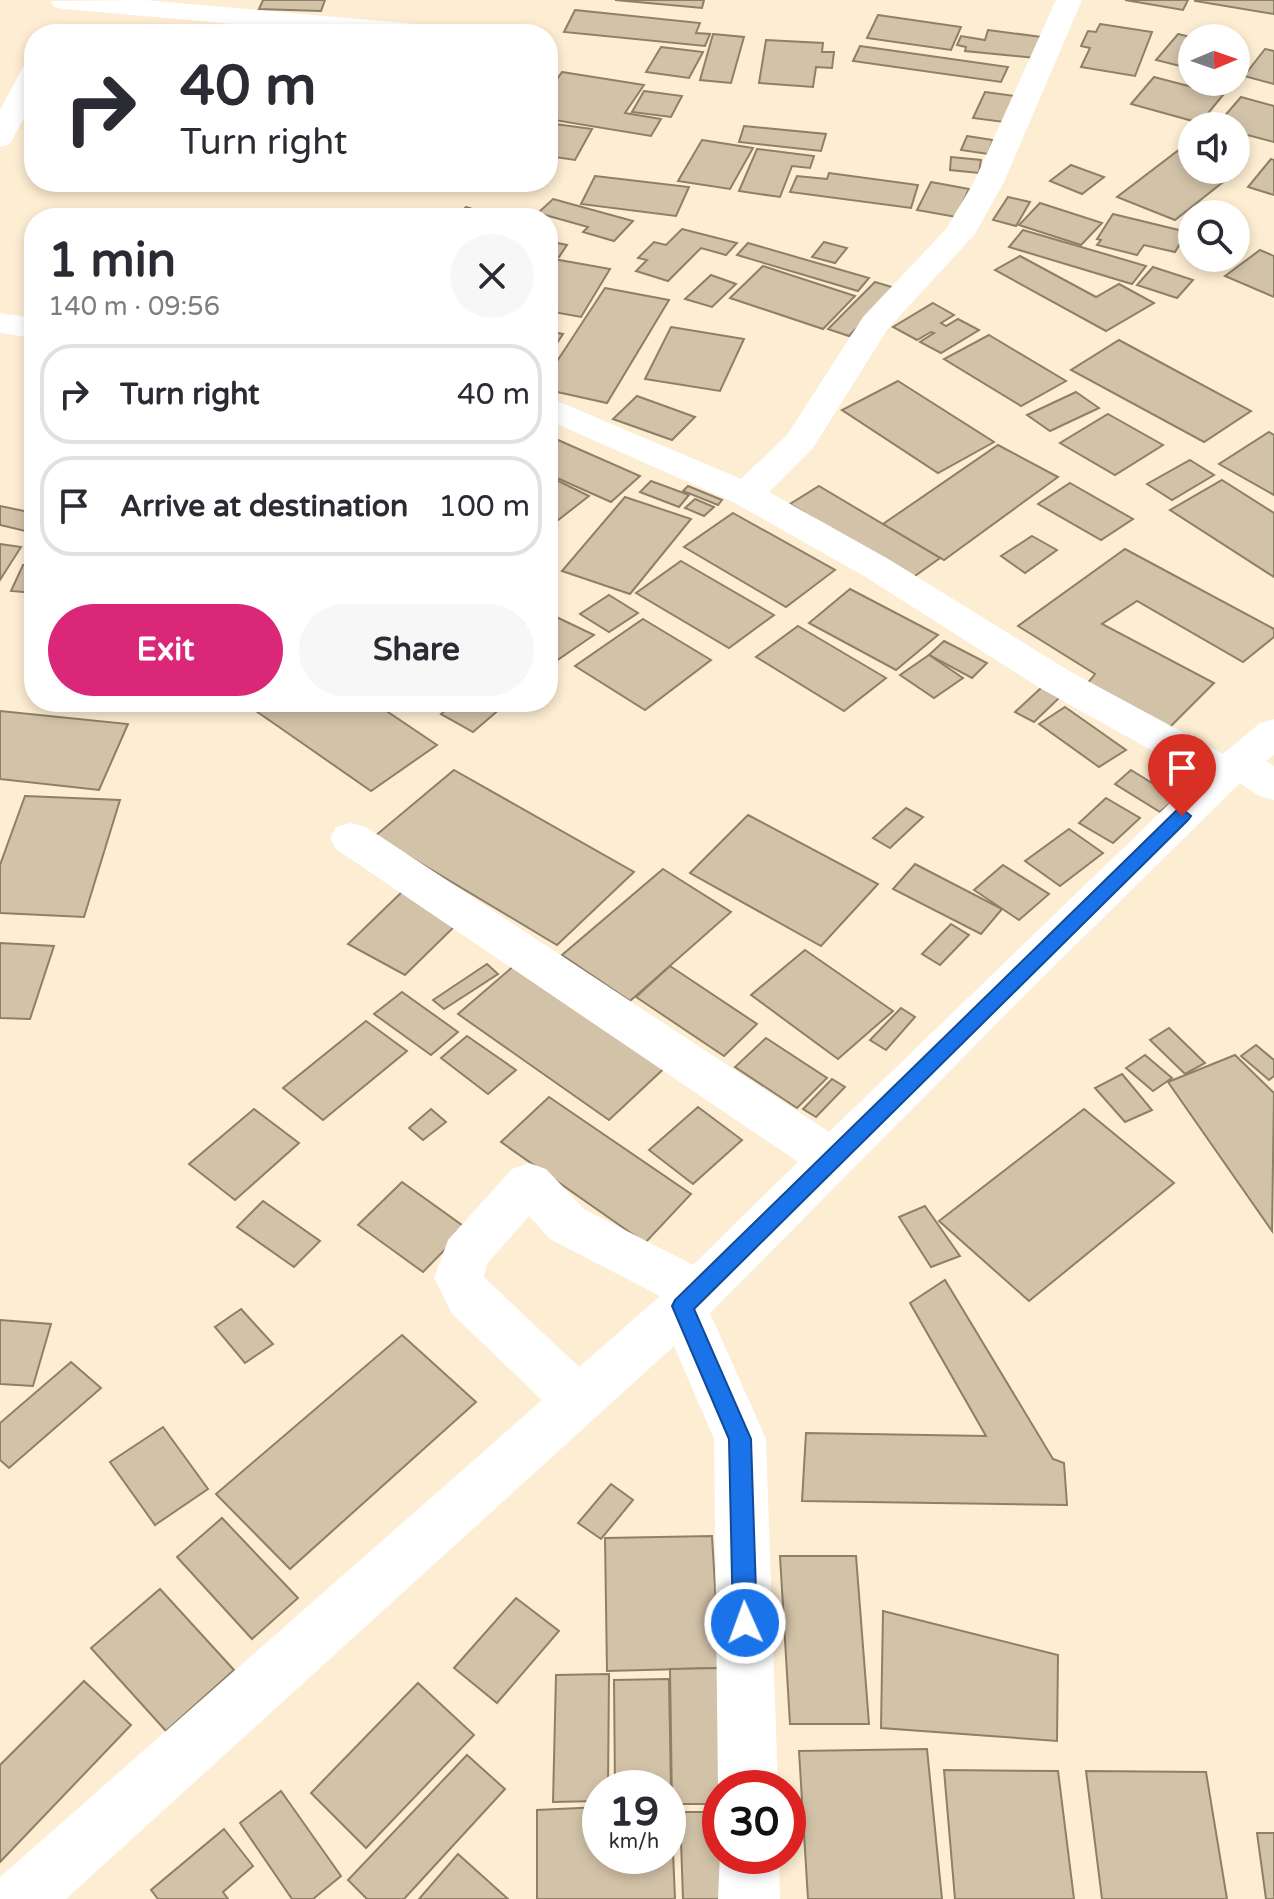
<!DOCTYPE html>
<meta charset="utf-8">
<style>
:root{--surface:#fff;--page:#f7f7f7;--text:#2b2b33;--muted:#7c7c81;--line:#e1e1e2;--accent:#db2777}
body{margin:0;font-family:"Varela Round",sans-serif;background:var(--page);color:var(--text);height:100vh;display:flex;flex-direction:column;font-size:30px;white-space:nowrap}
*{box-sizing:border-box;margin:0}
p{font-size:26px;color:var(--muted)}
.icon{flex:none;width:44px;height:44px;fill:none;stroke:currentColor;stroke-width:2;stroke-linecap:round;stroke-linejoin:round}
.map{position:relative;flex:1;overflow:hidden}
.drawer{position:absolute;left:24px;top:208px;width:534px;height:504px;display:flex;flex-direction:column;background:var(--surface);border-radius:32px;box-shadow:0 4px 12px #0003}
.drawer>*{flex:none}
.banner{position:absolute;left:24px;top:24px;width:534px;height:168px;border-radius:32px;box-shadow:0 4px 12px #0003;background:#fff;color:var(--text);overflow:hidden}
.needle{width:52px;rotate:88deg}
.fabs{position:absolute;left:1178px;top:24px;display:grid;gap:16px}
.fabs a{display:grid;place-items:center;width:72px;height:72px;border-radius:50%;background:var(--surface);box-shadow:0 4px 12px #0003;font-size:40px}
.speed{position:absolute;left:582px;top:1770px;display:flex;gap:16px;font-size:40px;font-weight:700;text-align:center}
.speed>*{display:grid;place-content:center;width:104px;height:104px;border-radius:50%;background:var(--surface);box-shadow:0 4px 12px #0003;line-height:1}
.speed small{font-size:20px;font-weight:400}
.speed .limit{border:12px solid #d22;background:#fff;color:#111}
.pin{position:absolute;display:grid;place-items:center;width:68px;height:68px;color:#fff;margin:-82px -34px;border-radius:50% 50% 50% 0;rotate:-45deg;box-shadow:0 0 8px #0007}
.pin .icon{rotate:45deg}
.me{position:absolute;width:88px;margin:-44px;rotate:358deg;stroke-linejoin:round;filter:drop-shadow(0 0 6px #0008)}
.turn{display:flex;align-items:center;gap:28px;height:168px;padding:0 24px;font-size:36px}
.turn .icon{width:104px;height:104px;stroke-width:2.5}
.turn b{display:block;font-size:56px;line-height:68px}
.round{display:grid;place-items:center;flex:none;width:84px;height:84px;border-radius:42px;background:var(--page)}
.headline{display:flex;align-items:center;justify-content:space-between;height:136px;padding:0 24px}
h1{font-size:48px;font-weight:700;line-height:60px}
.button{display:flex;gap:16px;margin-top:auto;padding:16px 24px}
.button a{flex:1;height:92px;border-radius:48px;background:var(--accent);color:#fff;font-size:32px;font-weight:700;line-height:92px;text-align:center}
.button a+a{background:var(--page);color:var(--text)}
ul{padding:0;list-style:none}
li{display:flex;align-items:center;gap:24px;height:100px;margin:0 16px 12px;padding:0 8px;border:4px solid var(--line);border-radius:32px}
li div{flex:1}
li b{display:block;font-size:30px}
li em{font-style:normal}
.map>svg:first-child{display:block}
</style>
<div class="map">
<svg width="1274" height="1899" viewBox="0 0 1274 1899">
<rect width="100%" height="100%" fill="#fdedd2"/>
<g fill="#d2c2a8" stroke="#8e7f67" stroke-width="2">
<path d="M263,0H325L321,11L259,9Z"/>
<path d="M615,0H704L702,8Z"/>
<path d="M1125,0H1188L1183,10Z"/>
<path d="M1274,0V14L1195,1V0Z"/>
<path d="M575,10L700,23L696,33L710,34L705,46L564,32Z"/>
<path d="M878,15L961,27L951,50L867,38Z"/>
<path d="M1100,24L1152,32L1135,76L1081,67L1090,48L1081,46L1088,31L1096,32Z"/>
<path d="M988,30L1042,37L1035,58L965,51L966,47L957,45L961,36L985,40Z"/>
<path d="M713,34L744,37L731,83L700,80Z"/>
<path d="M1178,34L1195,38H1192V69L1156,60Z"/>
<path d="M766,40L823,43L822,52H834L832,68L816,67L813,87L759,83Z"/>
<path d="M860,46L1008,67L1001,82L853,61Z"/>
<path d="M661,47L703,52L689,78L646,72Z"/>
<path d="M1265,49L1274,51V84L1244,76Z"/>
<path d="M562,72L644,85L625,113L661,119L651,136L548,119V84L553,85Z"/>
<path d="M1154,77L1223,95L1200,123L1131,104Z"/>
<path d="M644,91L682,96L671,117L632,112Z"/>
<path d="M985,92L1015,96L1004,122L973,118Z"/>
<path d="M1241,97L1274,106V142L1236,132V126H1216Z"/>
<path d="M548,123L592,129L575,160L548,156Z"/>
<path d="M744,126L826,134L821,151L739,142Z"/>
<path d="M967,136L993,140L988,154L961,150Z"/>
<path d="M702,140L753,148L730,189L678,181Z"/>
<path d="M1184,146L1192,149V170H1236V165L1242,167L1175,220L1117,197Z"/>
<path d="M757,149L814,156L810,168L792,166L780,197L739,191Z"/>
<path d="M951,157L981,160L979,173L950,170Z"/>
<path d="M1271,159L1274,160V195L1248,187Z"/>
<path d="M1071,165L1104,177L1082,194L1050,181Z"/>
<path d="M829,173L918,185L911,208L790,192L797,176L827,179Z"/>
<path d="M595,176L689,187L676,216L581,204Z"/>
<path d="M931,182L969,189L956,217L917,210Z"/>
<path d="M1008,197L1030,202L1016,226L993,220Z"/>
<path d="M553,199L633,221L614,241L583,232L588,227L538,213Z"/>
<path d="M1040,203L1102,223L1081,245L1019,225Z"/>
<path d="M466,207L502,218H453Z"/>
<path d="M1113,214L1187,232L1175,252L1144,245L1137,255L1097,245L1101,240L1097,239Z"/>
<path d="M682,229L737,243L726,255L701,248L668,281L636,271L647,260L638,258L654,242L666,245Z"/>
<path d="M1023,230L1146,266L1132,284L1009,247Z"/>
<path d="M548,241L567,245L559,257L548,254Z"/>
<path d="M824,242L847,248L835,263L812,257Z"/>
<path d="M748,243L869,278L858,291L737,255Z"/>
<path d="M1260,250L1274,256V297L1225,276Z"/>
<path d="M1020,256L1096,297L1119,284L1154,303L1106,331L995,270Z"/>
<path d="M548,258L610,269L581,317L548,311Z"/>
<path d="M763,266L855,296L823,329L730,298Z"/>
<path d="M1153,267L1193,280L1177,298L1137,285Z"/>
<path d="M711,275L736,284L712,307L685,299Z"/>
<path d="M875,282L895,288L849,336L828,329Z"/>
<path d="M605,288L669,300L607,403L548,390V375Z"/>
<path d="M933,303L954,315L941,323L946,326L958,319L979,330L941,353L920,342L934,333L931,332L917,340L893,327Z"/>
<path d="M671,327L744,339L720,391L645,379Z"/>
<path d="M548,331L563,334L548,357Z"/>
<path d="M989,335L1066,381L1021,406L944,359Z"/>
<path d="M1119,340L1251,411L1204,442L1071,370Z"/>
<path d="M898,381L994,442L938,473L842,410Z"/>
<path d="M1076,392L1099,408L1050,431L1027,415Z"/>
<path d="M637,396L695,417L672,440L613,419Z"/>
<path d="M1108,414L1163,445L1115,475L1060,443Z"/>
<path d="M1269,432L1274,435V495L1219,464Z"/>
<path d="M558,440L640,476L611,502L548,474V448Z"/>
<path d="M998,445L1058,477L944,560L883,524Z"/>
<path d="M1190,460L1214,475L1172,500L1147,484Z"/>
<path d="M548,476L589,496L548,528Z"/>
<path d="M1222,480L1274,513V577L1170,510Z"/>
<path d="M651,481L689,495L679,507L640,492Z"/>
<path d="M1070,483L1133,519L1101,540L1038,504Z"/>
<path d="M688,486L722,500L718,505L683,491Z"/>
<path d="M819,486L940,558L912,578L790,504Z"/>
<path d="M625,497L691,519L630,594L562,571Z"/>
<path d="M695,499L714,507L704,516L685,508Z"/>
<path d="M0,506L34,513V533L0,525Z"/>
<path d="M733,513L835,570L786,607L684,547Z"/>
<path d="M1032,536L1057,550L1025,573L1001,556Z"/>
<path d="M0,544L21,547L0,580Z"/>
<path d="M1125,549L1274,629V637L1243,662L1137,601L1102,624L1214,683L1170,727L1087,684L1095,674L1018,626Z"/>
<path d="M681,561L774,615L729,648L636,593Z"/>
<path d="M23,565L34,566V593L11,591Z"/>
<path d="M850,589L938,635L896,670L809,623Z"/>
<path d="M609,595L638,613L609,632L580,614Z"/>
<path d="M548,613L594,635L556,661L548,657Z"/>
<path d="M643,619L711,660L645,710L575,666Z"/>
<path d="M798,626L886,678L844,711L756,657Z"/>
<path d="M944,641L987,663L972,678L929,655Z"/>
<path d="M929,655L963,678L934,698L900,675Z"/>
<path d="M1041,688L1059,698L1034,722L1015,712Z"/>
<path d="M243,702H373L437,745L371,791Z"/>
<path d="M456,702H508L473,732L441,714Z"/>
<path d="M1065,707L1126,750L1099,767L1039,724Z"/>
<path d="M0,711L128,724L99,790L0,779Z"/>
<path d="M454,770L634,872L557,945L375,836Z"/>
<path d="M1131,770L1176,798L1160,812L1115,784Z"/>
<path d="M25,796L120,800L84,917L0,913V865Z"/>
<path d="M1106,798L1140,818L1113,843L1079,823Z"/>
<path d="M906,808L923,817L890,848L873,838Z"/>
<path d="M748,815L878,884L821,946L690,873Z"/>
<path d="M1069,829L1103,853L1060,886L1025,861Z"/>
<path d="M915,864L1002,909L981,934L893,889Z"/>
<path d="M1003,865L1049,894L1019,920L974,890Z"/>
<path d="M663,869L731,912L630,1001L562,955Z"/>
<path d="M405,889L462,919L405,975L348,944Z"/>
<path d="M951,924L969,935L940,965L922,954Z"/>
<path d="M0,943L54,946L30,1019L0,1018Z"/>
<path d="M805,950L893,1011L838,1059L751,995Z"/>
<path d="M523,958L673,1060L609,1120L458,1014Z"/>
<path d="M487,964L498,974L444,1009L433,1000Z"/>
<path d="M670,966L757,1024L724,1056L636,997Z"/>
<path d="M402,992L458,1032L431,1055L374,1014Z"/>
<path d="M901,1008L915,1017L886,1050L870,1040Z"/>
<path d="M366,1021L407,1051L323,1120L283,1088Z"/>
<path d="M1169,1028L1205,1063L1185,1074L1150,1040Z"/>
<path d="M467,1036L516,1070L488,1094L441,1058Z"/>
<path d="M766,1038L827,1078L797,1108L735,1067Z"/>
<path d="M1256,1045L1274,1060V1076L1269,1080L1241,1056Z"/>
<path d="M1145,1055L1172,1078L1153,1091L1126,1068Z"/>
<path d="M1235,1055L1274,1093L1272,1231L1168,1082Z"/>
<path d="M1122,1074L1152,1110L1125,1122L1095,1088Z"/>
<path d="M832,1079L845,1087L816,1117L803,1109Z"/>
<path d="M549,1097L691,1194L645,1243L501,1142Z"/>
<path d="M698,1107L742,1140L693,1184L649,1150Z"/>
<path d="M254,1109L299,1143L235,1200L189,1164Z"/>
<path d="M431,1109L446,1122L423,1140L409,1128Z"/>
<path d="M1084,1109L1174,1183L1029,1301L939,1221Z"/>
<path d="M402,1182L466,1228L423,1272L358,1225Z"/>
<path d="M263,1201L320,1241L294,1267L237,1227Z"/>
<path d="M925,1206L960,1256L931,1267L899,1217Z"/>
<path d="M945,1280L1053,1459L1064,1463L1067,1505L802,1501L806,1433L986,1436L910,1303Z"/>
<path d="M241,1309L273,1344L245,1363L215,1327Z"/>
<path d="M0,1320L51,1324L33,1386L0,1384Z"/>
<path d="M402,1335L476,1402L290,1569L216,1494Z"/>
<path d="M71,1362L101,1388L9,1468L0,1460V1423Z"/>
<path d="M163,1427L208,1489L155,1525L110,1462Z"/>
<path d="M611,1484L633,1500L601,1539L578,1523Z"/>
<path d="M222,1518L298,1598L252,1639L177,1557Z"/>
<path d="M712,1536L720,1668L607,1671L605,1538Z"/>
<path d="M780,1556H856L869,1724H790Z"/>
<path d="M160,1589L234,1670L166,1731L91,1648Z"/>
<path d="M516,1598L559,1631L497,1703L454,1668Z"/>
<path d="M883,1611L1058,1655L1057,1741L881,1728Z"/>
<path d="M720,1668L724,1788H720V1804H672L670,1669Z"/>
<path d="M609,1674L608,1788H600V1801L553,1802L556,1675Z"/>
<path d="M669,1679L671,1789L615,1788L614,1680Z"/>
<path d="M84,1681L131,1725L0,1862V1765Z"/>
<path d="M418,1683L474,1735L366,1848L311,1793Z"/>
<path d="M927,1749L942,1899H808L799,1751Z"/>
<path d="M467,1755L505,1789L404,1899H367L348,1880Z"/>
<path d="M944,1770L1058,1771L1074,1899H955Z"/>
<path d="M1086,1771L1206,1772L1227,1899H1102Z"/>
<path d="M281,1791L341,1876L313,1899H292L240,1823Z"/>
<path d="M668,1805H671L675,1899H537V1810L600,1807V1856H668Z"/>
<path d="M680,1812H720V1856H725L727,1899H683Z"/>
<path d="M224,1829L253,1866L223,1892L228,1899H158L151,1890Z"/>
<path d="M1257,1833H1274V1899H1266Z"/>
<path d="M458,1854L508,1899H419Z"/>
</g>
<g fill="none" stroke-linecap="round" stroke-linejoin="round">
<g fill="#fff" fill-rule="evenodd">
<path d="M145,0L427,25L437,27L441,33L345,34L64,9L54,7L51,1Z"/>
<path d="M1056,0H1082L1004,182L975,234L887,330L813,448L769,492L890,560L1071,672L1223,754L1260,723L1274,719V755L1266,761L1274,766V800L1259,796L1240,783L1045,975L710,1313L766,1439L778,1788H720V1792L718,1788L714,1439L674,1346L66,1899H0V1877L542,1400L452,1314L434,1278L448,1240L512,1169L529,1163L546,1169L584,1209L693,1265L798,1162L336,849L330,838L336,827L351,823L366,827L829,1132L1198,776L1043,690L864,576L733,502L548,420V397L741,479L787,435L863,317L946,229L974,182ZM529,1216L550,1239L660,1296L579,1367L484,1277L487,1264Z"/>
<path d="M34,63V99L10,144L0,147V110L24,65Z"/>
<path d="M0,313L34,318V338L0,333Z"/>
<path d="M720,1853V1856H779L780,1899H718Z"/>
</g>
</g>
<path fill="#1a73e8" stroke="#114b97" stroke-width="2" d="M1182,809L1191,816L1188,820L694,1309L751,1439L757,1623L753,1631L745,1634L737,1631L733,1623L729,1439L672,1306L675,1300L1176,811Z"/>
</svg>
<div class="fabs">
<a><svg class="needle" viewBox="-14 -14 28 28"><path d="M0-13l5 13h-10z" fill="#e53935"/><path d="M0 13l5-13h-10z" fill="#7c7c81"/></svg></a>
<a><svg class="icon" aria-label="sound" viewBox="0 0 24 24"><path d="M4 9h4l5-4v14l-5-4H4zM17 9q2 3 0 6"/></svg></a>
<a><svg class="icon" aria-label="search" viewBox="0 0 24 24"><circle cx="10" cy="10" r="6"/><path d="M15 15l6 6"/></svg></a>
</div>
<div class="speed"><div>19<small>km/h</small></div><div class="limit">30</div></div>
<div class="pin" style="left:1182px;top:816px;background:#d93025"><svg class="icon" aria-label="arrive" viewBox="0 0 24 24"><path d="M6 21V4h12l-3 4 3 4H6"/></svg></div>
<svg class="me" style="left:745px;top:1623px" viewBox="-20 -20 40 40"><circle r="17" fill="#1a73e8" stroke="#fff" stroke-width="3"/><path d="M0-11L8 9 0 5-8 9z" fill="#fff"/></svg>
<div class="banner">
<div class="turn"><svg class="icon" aria-label="right" viewBox="0 0 24 24"><path d="M7 20v-9h11M14 6l5 5-5 5"/></svg><div><b>40 m</b>Turn right</div></div>
</div>
<section class="drawer">
<div class="headline"><div><h1>1 min</h1><p>140 m · 09:56</p></div><a class="round"><svg class="icon" aria-label="close" viewBox="0 0 24 24"><path d="M6 6l12 12M18 6L6 18"/></svg></a></div>
<ul>
<li><svg class="icon" aria-label="right" viewBox="0 0 24 24"><path d="M7 20v-9h11M14 6l5 5-5 5"/></svg><div><b>Turn right</b></div><em>40 m</em></li>
<li><svg class="icon" aria-label="arrive" viewBox="0 0 24 24"><path d="M6 21V4h12l-3 4 3 4H6"/></svg><div><b>Arrive at destination</b></div><em>100 m</em></li>
</ul>
<div class="button"><a>Exit</a><a>Share</a></div>
</section>
</div>
